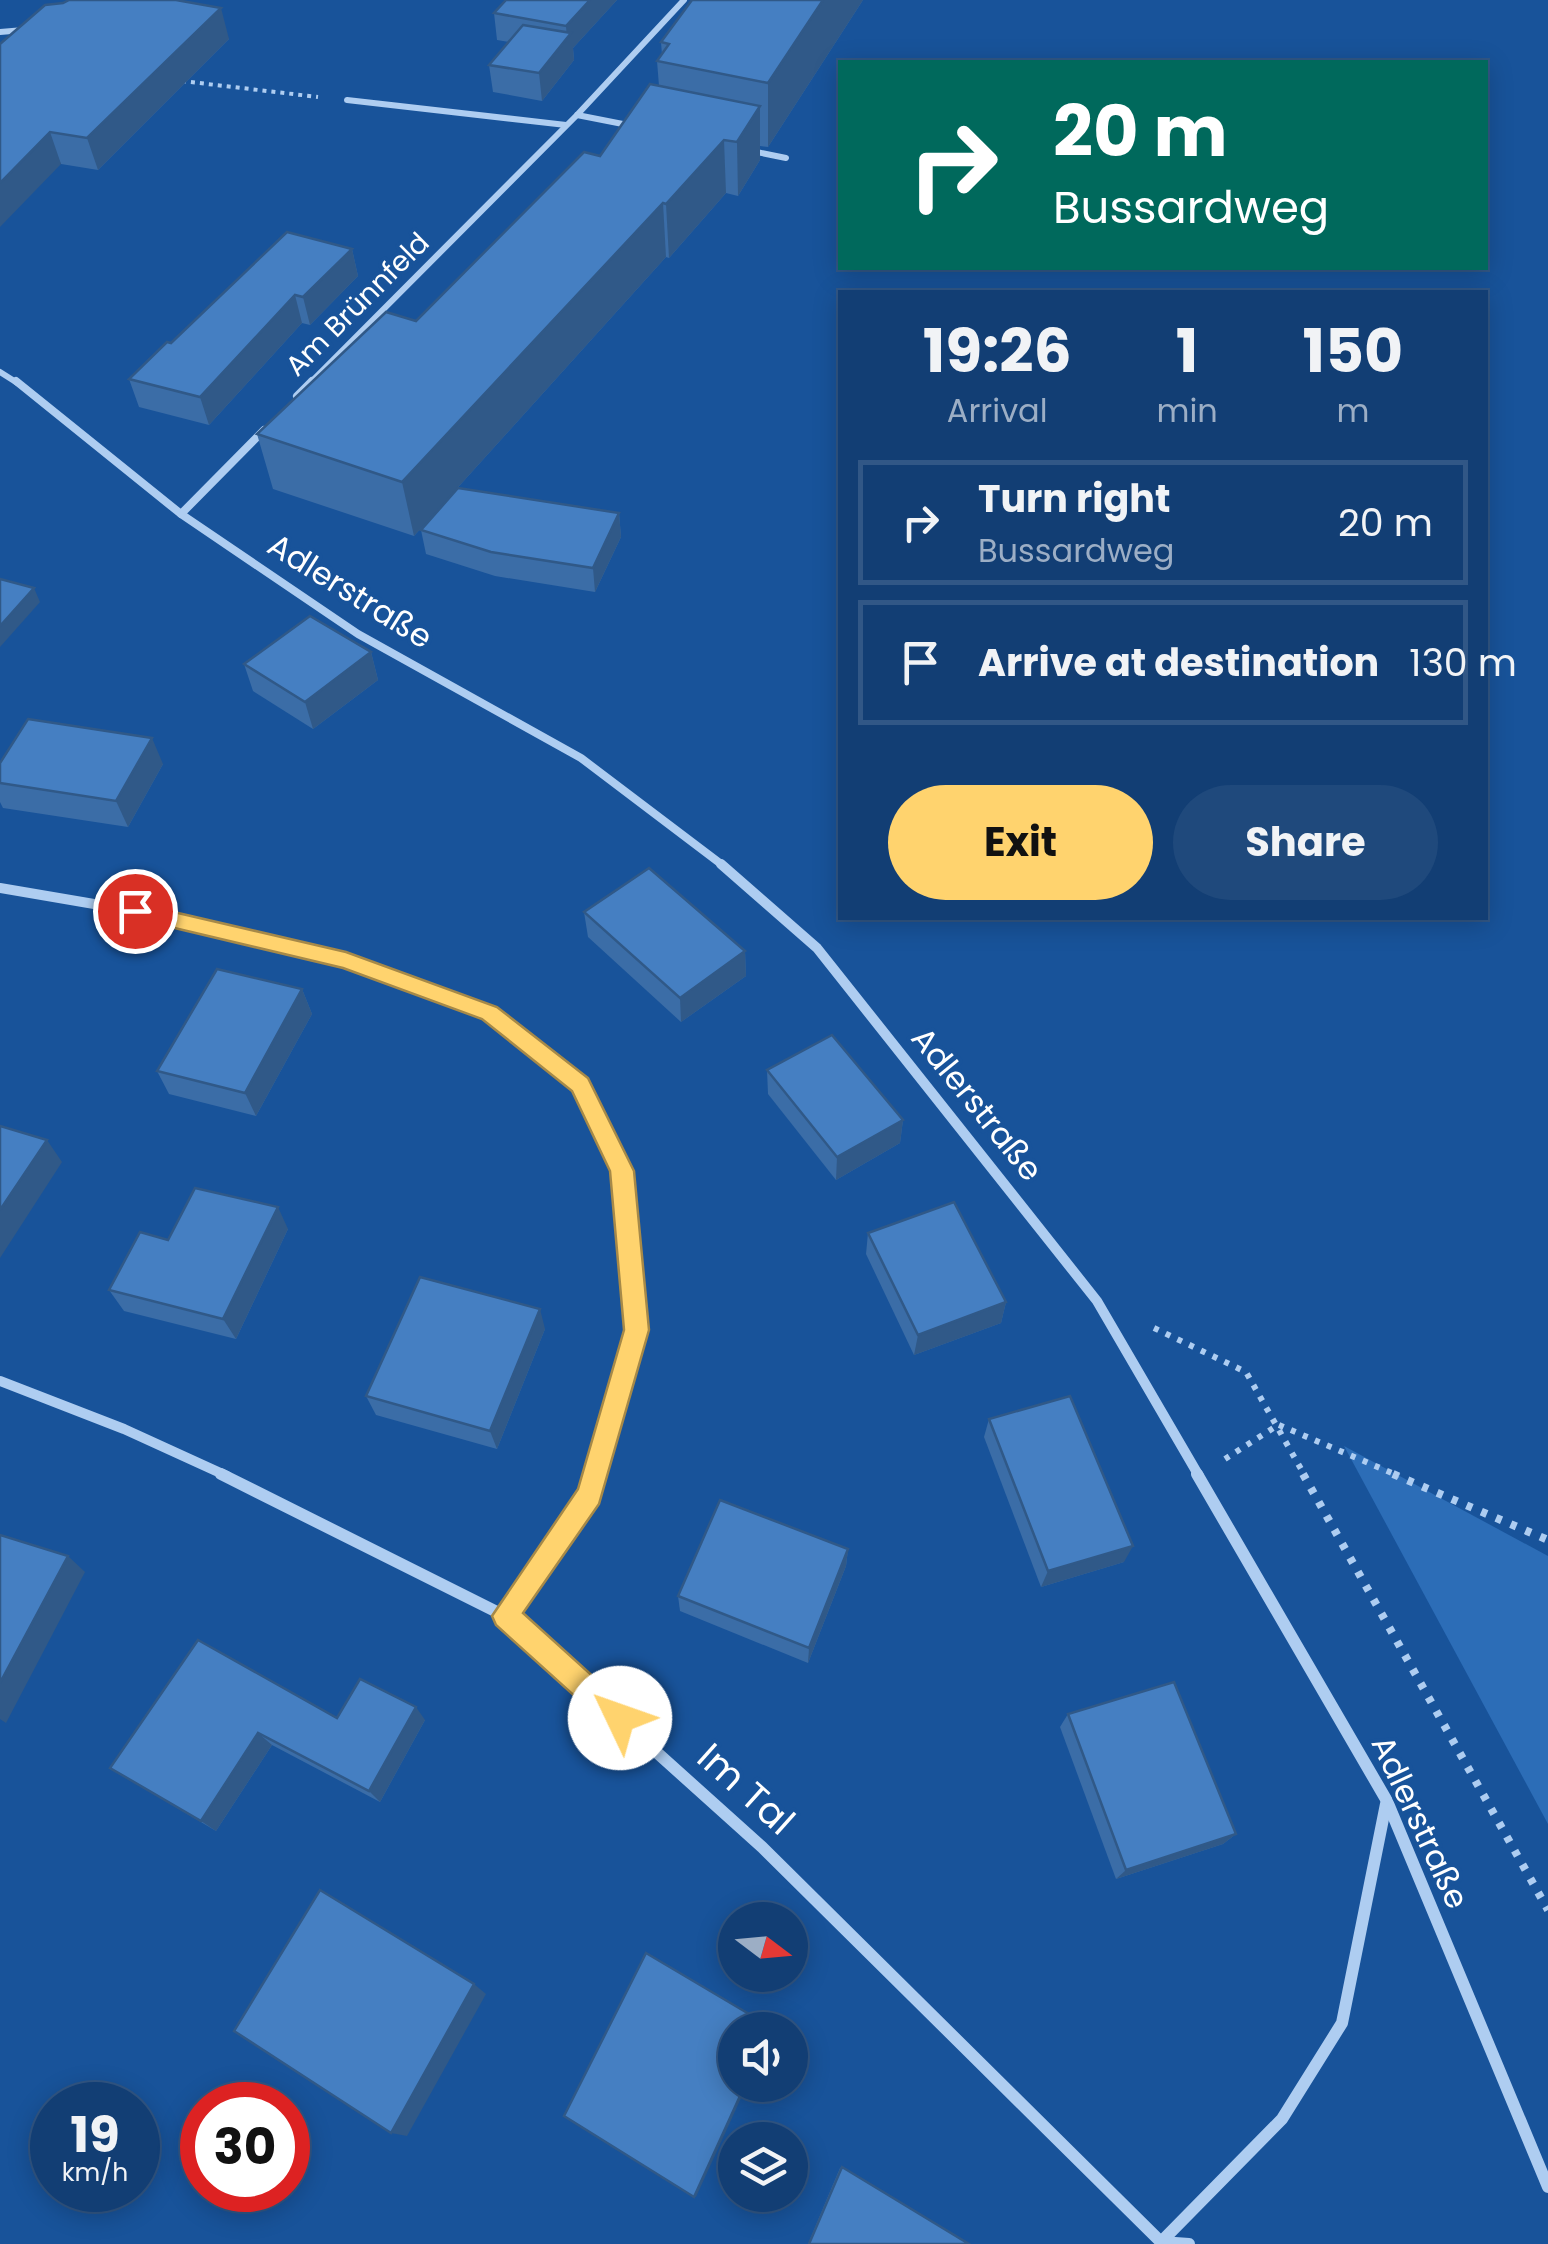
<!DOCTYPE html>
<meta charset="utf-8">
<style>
:root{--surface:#123e74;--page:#1f497c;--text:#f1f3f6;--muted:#9caec5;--line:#315786;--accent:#ffd36e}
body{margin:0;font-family:Poppins,sans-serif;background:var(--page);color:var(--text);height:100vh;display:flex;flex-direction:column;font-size:38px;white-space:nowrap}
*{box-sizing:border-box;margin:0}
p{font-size:32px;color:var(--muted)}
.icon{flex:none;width:55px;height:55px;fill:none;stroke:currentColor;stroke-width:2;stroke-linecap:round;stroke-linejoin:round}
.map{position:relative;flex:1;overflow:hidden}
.side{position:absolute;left:838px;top:290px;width:650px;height:630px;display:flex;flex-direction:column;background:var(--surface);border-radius:0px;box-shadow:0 5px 25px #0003,0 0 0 2px var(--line)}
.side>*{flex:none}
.top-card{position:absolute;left:838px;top:60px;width:650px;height:210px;border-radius:0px;box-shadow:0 5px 25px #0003,0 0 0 2px var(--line);background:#00695c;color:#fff;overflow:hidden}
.needle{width:65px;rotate:106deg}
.buttons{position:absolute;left:718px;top:1902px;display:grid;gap:20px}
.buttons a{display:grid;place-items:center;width:90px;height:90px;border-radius:50%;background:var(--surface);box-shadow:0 5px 25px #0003,0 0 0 2px var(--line);font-size:50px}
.speed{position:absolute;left:30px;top:2082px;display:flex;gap:20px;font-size:50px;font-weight:700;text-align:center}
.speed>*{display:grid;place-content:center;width:130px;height:130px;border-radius:50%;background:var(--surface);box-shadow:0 5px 25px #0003,0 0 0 2px var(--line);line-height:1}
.speed small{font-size:25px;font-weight:400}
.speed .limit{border:15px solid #d22;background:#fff;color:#111}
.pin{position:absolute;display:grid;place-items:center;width:85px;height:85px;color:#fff;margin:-42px;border:5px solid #fff;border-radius:50%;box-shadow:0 2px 10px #0007}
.me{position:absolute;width:110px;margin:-55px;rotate:312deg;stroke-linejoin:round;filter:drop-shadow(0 0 8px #0008)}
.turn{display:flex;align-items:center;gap:35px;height:210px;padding:0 50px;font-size:45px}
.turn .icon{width:130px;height:130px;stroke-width:2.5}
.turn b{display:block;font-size:70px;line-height:85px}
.eta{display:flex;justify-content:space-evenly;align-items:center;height:170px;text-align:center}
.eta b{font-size:60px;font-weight:700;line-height:70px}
.primary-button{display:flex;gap:20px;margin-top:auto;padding:20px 50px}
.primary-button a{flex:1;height:115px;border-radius:60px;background:var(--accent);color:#111;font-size:40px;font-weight:700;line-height:115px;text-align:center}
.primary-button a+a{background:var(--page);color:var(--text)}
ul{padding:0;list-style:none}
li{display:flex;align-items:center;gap:30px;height:125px;margin:0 20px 15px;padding:0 30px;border:5px solid var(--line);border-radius:0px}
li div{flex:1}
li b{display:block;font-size:38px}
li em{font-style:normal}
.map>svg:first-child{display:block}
</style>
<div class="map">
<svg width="1548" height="2244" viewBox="0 0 1548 2244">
<rect width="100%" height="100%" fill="#18539a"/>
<path fill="#2c6db7" d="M1344,1446L1548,1556V1824Z"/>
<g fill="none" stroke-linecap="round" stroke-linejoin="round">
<path stroke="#aecdf1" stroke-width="4" stroke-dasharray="4 5" stroke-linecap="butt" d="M182,81L318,97"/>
<g stroke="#aecdf1" stroke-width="6" stroke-dasharray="5 8" stroke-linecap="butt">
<path d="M1154,1328L1246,1372L1305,1476"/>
<path d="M1279,1425L1399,1476"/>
<path d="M1225,1459L1278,1425"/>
</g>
<g stroke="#aecdf1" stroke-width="8" stroke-dasharray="6 10" stroke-linecap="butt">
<path d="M1303,1474L1548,1910"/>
<path d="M1393,1474L1548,1540"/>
</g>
<g stroke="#aecdf1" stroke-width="6">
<path d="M0,32L24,30"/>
<path d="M347,100L566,125"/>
<path d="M577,115L633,126"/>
<path d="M747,150L786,158"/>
<path d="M0,372L19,384"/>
<path d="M309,384L577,115L684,0"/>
</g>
<g stroke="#aecdf1" stroke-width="8">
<path d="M16,381L181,514L358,634L581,758L725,867"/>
<path d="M297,396L312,381"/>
<path d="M181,514L264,430"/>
</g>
<g stroke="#aecdf1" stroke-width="10">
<path d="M721,864L817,948L1097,1301L1199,1476"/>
<path d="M0,888L135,911L346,960L489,1013L580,1085L622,1171L637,1330L595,1476"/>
<path d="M0,1381L124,1429L227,1476"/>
</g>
<g stroke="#aecdf1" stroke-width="12">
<path d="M221,1474L505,1616L762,1847L1163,2244"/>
<path d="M1197,1474L1387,1801L1548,2187"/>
<path d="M505,1616L590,1495L596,1474"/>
<path d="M1161,2242L1282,2119L1342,2023L1386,1804"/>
<path d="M1161,2242L1189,2244"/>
</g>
</g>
<g fill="#3b6da7">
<path d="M506,0H617L573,48L574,60L542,101L493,92L489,65L509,42L497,40L494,13Z"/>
<path d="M863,0L768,147L760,146V160L738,196L726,193L669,258L666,257L414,536L273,489L257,434L416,321L600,156L659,86L657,61L662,55L661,42Z"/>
<path d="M191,3L229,39L98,170L61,164L0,44Z"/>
<path d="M352,249L358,276L310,325L302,323L209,425L139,407L129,379L171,343Z"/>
<path d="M619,513L621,537L595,592L495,576L426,554L421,530Z"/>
<path d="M371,652L378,680L313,729L253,691L244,664Z"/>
<path d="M0,763L163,764L128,827L3,808L0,802Z"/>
<path d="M584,912L745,951L746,976L681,1022L588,937Z"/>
<path d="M302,989L312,1014L256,1116L169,1094L157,1071Z"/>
<path d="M767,1070L903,1120L900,1143L836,1180L768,1094Z"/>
<path d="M288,1229L236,1339L124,1311L109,1290L168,1240Z"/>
<path d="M868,1233L1006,1302L1001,1323L914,1355L866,1254Z"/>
<path d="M545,1329L497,1449L376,1415L366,1396Z"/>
<path d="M989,1419L1124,1562L1041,1587L984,1437Z"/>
<path d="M848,1549L846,1566L808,1663L680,1611L678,1596Z"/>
<path d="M1068,1714L1236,1834L1223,1844L1116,1879L1060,1727Z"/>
<path d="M337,1718L425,1720L380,1802L272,1745L216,1831L110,1768Z"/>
<path d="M842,2167L969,2244H808L840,2168Z"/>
</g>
<g fill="#305988">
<path d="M590,0H617L573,48L574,60L542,101L539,73L567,39L566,26Z"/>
<path d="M823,0H863L768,147V83Z"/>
<path d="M221,8L229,39L98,170L87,138Z"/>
<path d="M760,106V160L738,196L737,142Z"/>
<path d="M50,132L61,164L0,227V183Z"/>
<path d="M724,140L726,193L669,258L666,204Z"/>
<path d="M663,203L666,257L414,536L402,482Z"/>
<path d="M352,249L358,276L310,325L303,297Z"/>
<path d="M295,295L302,323L209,425L200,397Z"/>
<path d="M619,513L621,537L595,592L593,568Z"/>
<path d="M34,588L40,602L0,647V626Z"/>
<path d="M371,652L378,680L313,729L305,702Z"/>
<path d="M152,738L163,764L128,827L116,801Z"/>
<path d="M745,951L746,976L681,1022L680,998Z"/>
<path d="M302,989L312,1014L256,1116L245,1093Z"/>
<path d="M903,1120L900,1143L836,1180L837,1157Z"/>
<path d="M47,1140L62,1162L0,1258V1210Z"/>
<path d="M278,1207L288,1229L236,1339L223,1319Z"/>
<path d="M1006,1302L1001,1323L914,1355L918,1335Z"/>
<path d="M540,1309L545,1329L497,1449L490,1431Z"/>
<path d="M1133,1546L1124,1562L1041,1587L1048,1571Z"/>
<path d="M848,1549L846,1566L808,1663L809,1648Z"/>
<path d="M68,1556L85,1572L6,1723L0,1719V1683Z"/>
<path d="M416,1707L425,1720L380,1802L369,1791Z"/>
<path d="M258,1733L272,1745L216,1831L201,1821Z"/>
<path d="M1236,1834L1223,1844L1116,1879L1126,1870Z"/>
<path d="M474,1984L486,1994L407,2136L391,2133Z"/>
<path d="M745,2085H747L696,2197H694Z"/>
</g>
<g fill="#457fc2" stroke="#305988" stroke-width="2.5">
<path d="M69,0H176L221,8L87,138L50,132L0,183V44L45,5L63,3Z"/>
<path d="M506,0H590L566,26L494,13Z"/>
<path d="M692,0H823L768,83L657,61L669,44L661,42Z"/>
<path d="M523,25L571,33L539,73L489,65Z"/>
<path d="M650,84L760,106L737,142L724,140L666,204L663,203L402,482L257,434L386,312L416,321L584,152L600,156Z"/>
<path d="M287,232L352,249L303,297L295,295L200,397L129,379L167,342L171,343Z"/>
<path d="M458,488L619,513L593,568L491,552L421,530Z"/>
<path d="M0,579L34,588L0,626Z"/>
<path d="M310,616L371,652L305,702L244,664Z"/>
<path d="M28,719L152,738L116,801L0,783V763Z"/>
<path d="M649,868L745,951L680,998L584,912Z"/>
<path d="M217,969L302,989L245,1093L157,1071Z"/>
<path d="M832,1035L903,1120L837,1157L767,1070Z"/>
<path d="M0,1126L47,1140L0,1210Z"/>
<path d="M195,1188L278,1207L223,1319L109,1290L140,1232L168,1240Z"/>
<path d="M954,1202L1006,1302L918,1335L868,1233Z"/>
<path d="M420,1277L540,1309L490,1431L366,1396Z"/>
<path d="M1070,1396L1133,1546L1048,1571L989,1419Z"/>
<path d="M720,1500L848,1549L809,1648L678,1596Z"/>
<path d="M0,1535L68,1556L0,1683Z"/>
<path d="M198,1640L337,1718L360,1679L416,1707L369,1791L258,1733L201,1821L110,1768Z"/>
<path d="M1174,1682L1236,1834L1126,1870L1068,1714Z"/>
<path d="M320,1890L474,1984L391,2133L234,2031Z"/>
<path d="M646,1953L771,2027L770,2030H735V2085H745L694,2197L564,2116Z"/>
<path d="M842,2167L969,2244H809Z"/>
</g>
<path fill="#ffd36e" stroke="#a68948" stroke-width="2.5" d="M135,903L346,952L497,1007L588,1078L634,1171L649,1330L599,1504L523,1613L629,1709L634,1718L629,1728L620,1733L610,1728L496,1625L492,1616L578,1489L624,1330L610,1171L572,1091L482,1019L343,968L128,917L125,911L128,905Z"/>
<g text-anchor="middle" stroke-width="8" stroke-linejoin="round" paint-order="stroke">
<g font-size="28" fill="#fff" stroke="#18539a">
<text transform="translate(357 304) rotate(-45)" y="10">Am Brünnfeld</text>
</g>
<g font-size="32" fill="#fff" stroke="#18539a">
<text transform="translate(350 591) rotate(32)" y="11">Adlerstraße</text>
<text transform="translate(977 1104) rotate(51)" y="11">Adlerstraße</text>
<text transform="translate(1420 1822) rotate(65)" y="11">Adlerstraße</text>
</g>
<g font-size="38" fill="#fff" stroke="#18539a">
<text transform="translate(746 1789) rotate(42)" y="13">Im Tal</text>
</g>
</g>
</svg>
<div class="buttons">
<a><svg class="needle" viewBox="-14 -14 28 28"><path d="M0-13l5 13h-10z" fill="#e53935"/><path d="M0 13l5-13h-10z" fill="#9caec5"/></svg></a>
<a><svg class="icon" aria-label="sound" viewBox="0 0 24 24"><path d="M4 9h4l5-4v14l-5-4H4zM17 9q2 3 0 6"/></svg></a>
<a><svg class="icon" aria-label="layers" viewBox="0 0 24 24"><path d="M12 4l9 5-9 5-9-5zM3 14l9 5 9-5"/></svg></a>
</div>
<div class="speed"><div>19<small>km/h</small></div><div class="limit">30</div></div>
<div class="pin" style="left:135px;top:911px;background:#d93025"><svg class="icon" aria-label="arrive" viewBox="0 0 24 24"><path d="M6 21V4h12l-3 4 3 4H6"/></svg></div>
<svg class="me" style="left:620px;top:1718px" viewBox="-20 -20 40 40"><circle r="19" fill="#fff"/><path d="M0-13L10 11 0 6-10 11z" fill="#ffd36e"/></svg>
<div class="top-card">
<div class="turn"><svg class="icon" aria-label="right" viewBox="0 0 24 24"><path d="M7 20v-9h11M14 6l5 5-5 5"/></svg><div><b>20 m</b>Bussardweg</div></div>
</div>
<section class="side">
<div class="eta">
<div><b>19:26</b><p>Arrival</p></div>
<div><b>1</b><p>min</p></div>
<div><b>150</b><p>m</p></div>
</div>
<ul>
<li><svg class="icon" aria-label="right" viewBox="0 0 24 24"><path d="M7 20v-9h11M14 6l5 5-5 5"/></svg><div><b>Turn right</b><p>Bussardweg</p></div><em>20 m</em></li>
<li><svg class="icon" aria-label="arrive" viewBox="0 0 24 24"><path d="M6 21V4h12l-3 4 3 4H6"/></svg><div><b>Arrive at destination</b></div><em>130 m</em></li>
</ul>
<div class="primary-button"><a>Exit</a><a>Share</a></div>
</section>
</div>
